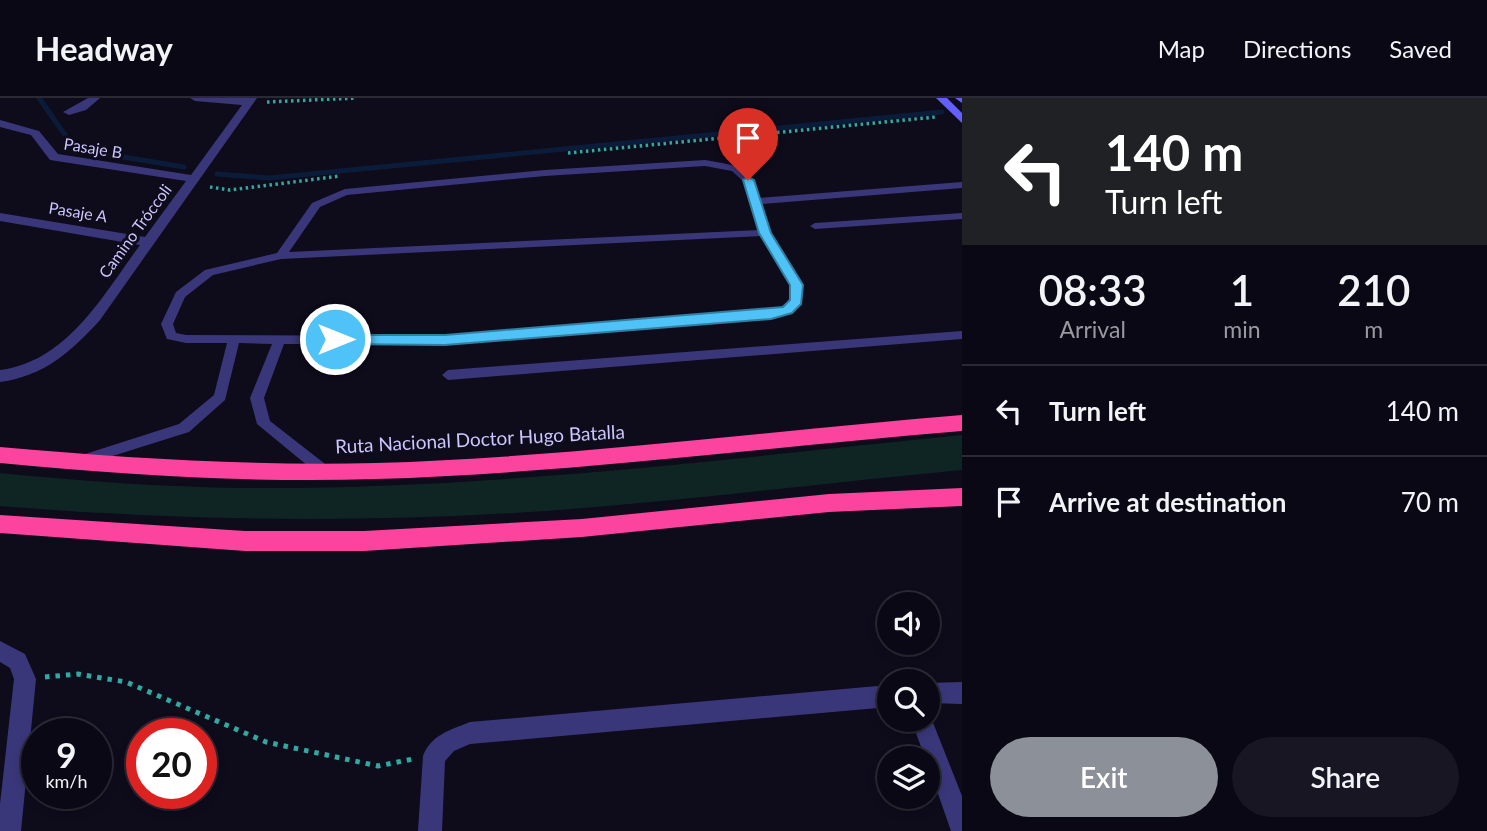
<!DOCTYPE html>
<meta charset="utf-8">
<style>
:root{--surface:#0a0814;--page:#181622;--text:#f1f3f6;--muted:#999aa0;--line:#2a2934;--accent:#8c9099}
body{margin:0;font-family:Lato,sans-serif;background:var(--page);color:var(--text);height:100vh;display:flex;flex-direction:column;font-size:26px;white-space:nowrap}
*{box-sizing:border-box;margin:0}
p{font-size:23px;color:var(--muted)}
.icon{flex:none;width:38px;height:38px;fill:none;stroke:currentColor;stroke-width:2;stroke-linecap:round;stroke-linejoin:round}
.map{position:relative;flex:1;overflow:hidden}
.panel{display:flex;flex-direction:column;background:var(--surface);width:525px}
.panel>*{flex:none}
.top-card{background:#202124;color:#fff;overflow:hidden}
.controls{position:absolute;left:877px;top:494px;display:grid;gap:14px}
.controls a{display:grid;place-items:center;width:63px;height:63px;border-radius:50%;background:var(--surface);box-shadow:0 4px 10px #0003,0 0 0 2px var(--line);font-size:35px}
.speed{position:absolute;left:21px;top:620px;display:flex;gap:14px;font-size:35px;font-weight:700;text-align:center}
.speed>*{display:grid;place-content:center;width:91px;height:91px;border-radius:50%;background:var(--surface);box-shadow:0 4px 10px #0003,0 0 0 2px var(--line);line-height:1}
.speed small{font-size:18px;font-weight:400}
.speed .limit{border:10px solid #d22;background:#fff;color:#111}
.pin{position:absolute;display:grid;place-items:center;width:60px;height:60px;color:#fff;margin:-72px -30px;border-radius:50% 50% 50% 0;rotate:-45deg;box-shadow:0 0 7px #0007}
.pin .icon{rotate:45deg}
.me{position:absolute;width:77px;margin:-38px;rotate:90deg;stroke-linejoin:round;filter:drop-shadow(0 0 5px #0008)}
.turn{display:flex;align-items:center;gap:24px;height:147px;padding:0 28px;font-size:32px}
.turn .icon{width:91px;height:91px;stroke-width:2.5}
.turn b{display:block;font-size:49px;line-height:60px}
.eta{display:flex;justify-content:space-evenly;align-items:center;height:119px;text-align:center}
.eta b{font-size:42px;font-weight:600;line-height:49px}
.primary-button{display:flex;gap:14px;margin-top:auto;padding:14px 28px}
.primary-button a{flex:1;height:80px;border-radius:42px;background:var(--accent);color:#fff;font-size:28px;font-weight:600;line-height:80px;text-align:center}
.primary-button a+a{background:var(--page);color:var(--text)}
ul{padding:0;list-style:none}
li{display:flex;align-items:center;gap:21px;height:91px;padding:0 28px;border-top:2px solid var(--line)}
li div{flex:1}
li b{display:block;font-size:26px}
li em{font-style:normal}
header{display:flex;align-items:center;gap:42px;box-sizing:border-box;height:98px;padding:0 35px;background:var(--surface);border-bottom:2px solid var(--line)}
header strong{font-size:33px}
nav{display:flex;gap:38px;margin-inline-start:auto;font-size:24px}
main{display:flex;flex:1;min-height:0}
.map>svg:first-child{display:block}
</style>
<header>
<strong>Headway</strong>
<nav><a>Map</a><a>Directions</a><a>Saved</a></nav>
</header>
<main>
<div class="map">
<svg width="962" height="733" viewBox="0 0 962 733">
<rect width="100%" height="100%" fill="#0e0b1b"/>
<path fill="#0e2524" d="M962,337V372C813,386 663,406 514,415C342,425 171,422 0,408V375C81,383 162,389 243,390C484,392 723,361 962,337Z"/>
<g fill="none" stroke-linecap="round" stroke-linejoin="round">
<g stroke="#0b1c3a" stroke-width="5">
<path d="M39,0L75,51L184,69"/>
<path d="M217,76L269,80L942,14"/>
</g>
<g stroke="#2eaaa1" stroke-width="3.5" stroke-dasharray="2.5 3.5" stroke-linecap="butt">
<path d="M267,4L357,0"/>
<path d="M568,55L936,19"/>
<path d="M210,89L230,92L340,78"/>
</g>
<path stroke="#2eaaa1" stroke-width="5" stroke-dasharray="4.5 6" stroke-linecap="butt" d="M45,579L78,576L126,584L266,644L378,668L413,661"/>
<g fill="#393779" fill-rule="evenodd">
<path d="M705,62C737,68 748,66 759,100L962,84V90L761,106L770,135L803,187L802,203L792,215L771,220L445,246H284L264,300L270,323L329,369L331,373L329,377H319L257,326L250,300L272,246L239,245L225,302L189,334L84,367L79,366L77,362L79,358L179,326L214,297L227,245H186L167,241L161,226L176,194L205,172L277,155L312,105L345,91L545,72ZM705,68L732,73L743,83L759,132L289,154L320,109L347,97L545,78ZM762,138C775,161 814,202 771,212L445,238L186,237L176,235L173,226L185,199L213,177L281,161Z"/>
<path d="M962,115V121L815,131L810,128L815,125Z"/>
<path d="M962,233V241L448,282L442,277L448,272Z"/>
</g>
<g fill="#393779" fill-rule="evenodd">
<path d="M88,0H100L86,12L69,17L63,14Z"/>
<path d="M190,0H257L100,222C71,254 44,278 0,284V272C67,264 104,196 140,147L0,123V115L145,139L186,83L50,62L31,37L0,29V22L39,33L58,56L191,77L242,7L195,3Z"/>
<path d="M0,543L25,556L36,581L21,733H0V706L14,581L10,570L0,564Z"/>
<path d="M962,584V606L928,605V585Z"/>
<path d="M889,587V609L470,646L454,653L445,663L442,733H418L423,658C431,637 450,632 470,624Z"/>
<path d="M928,612L962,698V733H951L928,667V660H925L911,621H928Z"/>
</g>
<g fill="#625ffc" fill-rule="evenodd">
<path d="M936,0H947L962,15V25Z"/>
<path d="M955,0H962V5Z"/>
</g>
<g fill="#fc439d" fill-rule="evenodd">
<path d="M962,317V333C767,349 572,375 376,381C250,385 125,377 0,365V349C125,360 250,368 376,365C572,359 767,333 962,317Z"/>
<path d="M962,390V408L829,414L582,439L364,453H245L0,435V417L245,433H364L582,421L829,396Z"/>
</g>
</g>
<path fill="#4fc3f7" stroke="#337fa1" stroke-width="2" d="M748,79L754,82L771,135L803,187L801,206L792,215L771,221L445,247L335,246L328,241L335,237H445L783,209L790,202V187L759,135L743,82Z"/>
<g text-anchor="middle" stroke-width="6" stroke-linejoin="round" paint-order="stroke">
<g font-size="16" fill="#ccc6fe" stroke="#0e0b1b">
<text transform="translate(93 50) rotate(9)" y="6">Pasaje B</text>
<text transform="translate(78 114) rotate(9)" y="6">Pasaje A</text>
<text transform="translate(135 133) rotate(-54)" y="6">Camino Tróccoli</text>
</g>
<g font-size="19" fill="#ccc6fe" stroke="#0e0b1b">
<text transform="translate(480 341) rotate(-3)" y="7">Ruta Nacional Doctor Hugo Batalla</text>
</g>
</g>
</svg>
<div class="controls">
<a><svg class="icon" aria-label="sound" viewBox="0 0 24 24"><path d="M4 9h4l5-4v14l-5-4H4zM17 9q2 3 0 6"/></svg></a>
<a><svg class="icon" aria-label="search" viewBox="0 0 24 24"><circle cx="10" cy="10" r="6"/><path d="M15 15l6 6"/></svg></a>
<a><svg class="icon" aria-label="layers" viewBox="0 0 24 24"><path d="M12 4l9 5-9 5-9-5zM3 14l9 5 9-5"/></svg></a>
</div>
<div class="speed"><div>9<small>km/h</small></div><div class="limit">20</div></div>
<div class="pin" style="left:748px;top:82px;background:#d93025"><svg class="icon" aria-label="arrive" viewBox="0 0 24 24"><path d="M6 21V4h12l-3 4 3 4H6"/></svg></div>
<svg class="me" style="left:335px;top:241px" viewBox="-20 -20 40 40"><circle r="17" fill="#4fc3f7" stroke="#fff" stroke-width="3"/><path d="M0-11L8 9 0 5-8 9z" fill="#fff"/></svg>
</div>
<section class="panel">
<div class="top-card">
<div class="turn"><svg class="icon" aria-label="left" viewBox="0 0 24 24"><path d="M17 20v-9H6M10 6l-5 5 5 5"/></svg><div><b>140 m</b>Turn left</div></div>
</div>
<div class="eta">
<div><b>08:33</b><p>Arrival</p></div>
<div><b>1</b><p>min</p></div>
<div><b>210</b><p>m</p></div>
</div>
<ul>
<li><svg class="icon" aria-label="left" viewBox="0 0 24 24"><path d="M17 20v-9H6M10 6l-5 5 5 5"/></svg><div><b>Turn left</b></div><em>140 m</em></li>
<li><svg class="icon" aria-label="arrive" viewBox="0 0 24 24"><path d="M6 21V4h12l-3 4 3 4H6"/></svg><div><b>Arrive at destination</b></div><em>70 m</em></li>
</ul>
<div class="primary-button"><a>Exit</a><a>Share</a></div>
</section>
</main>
